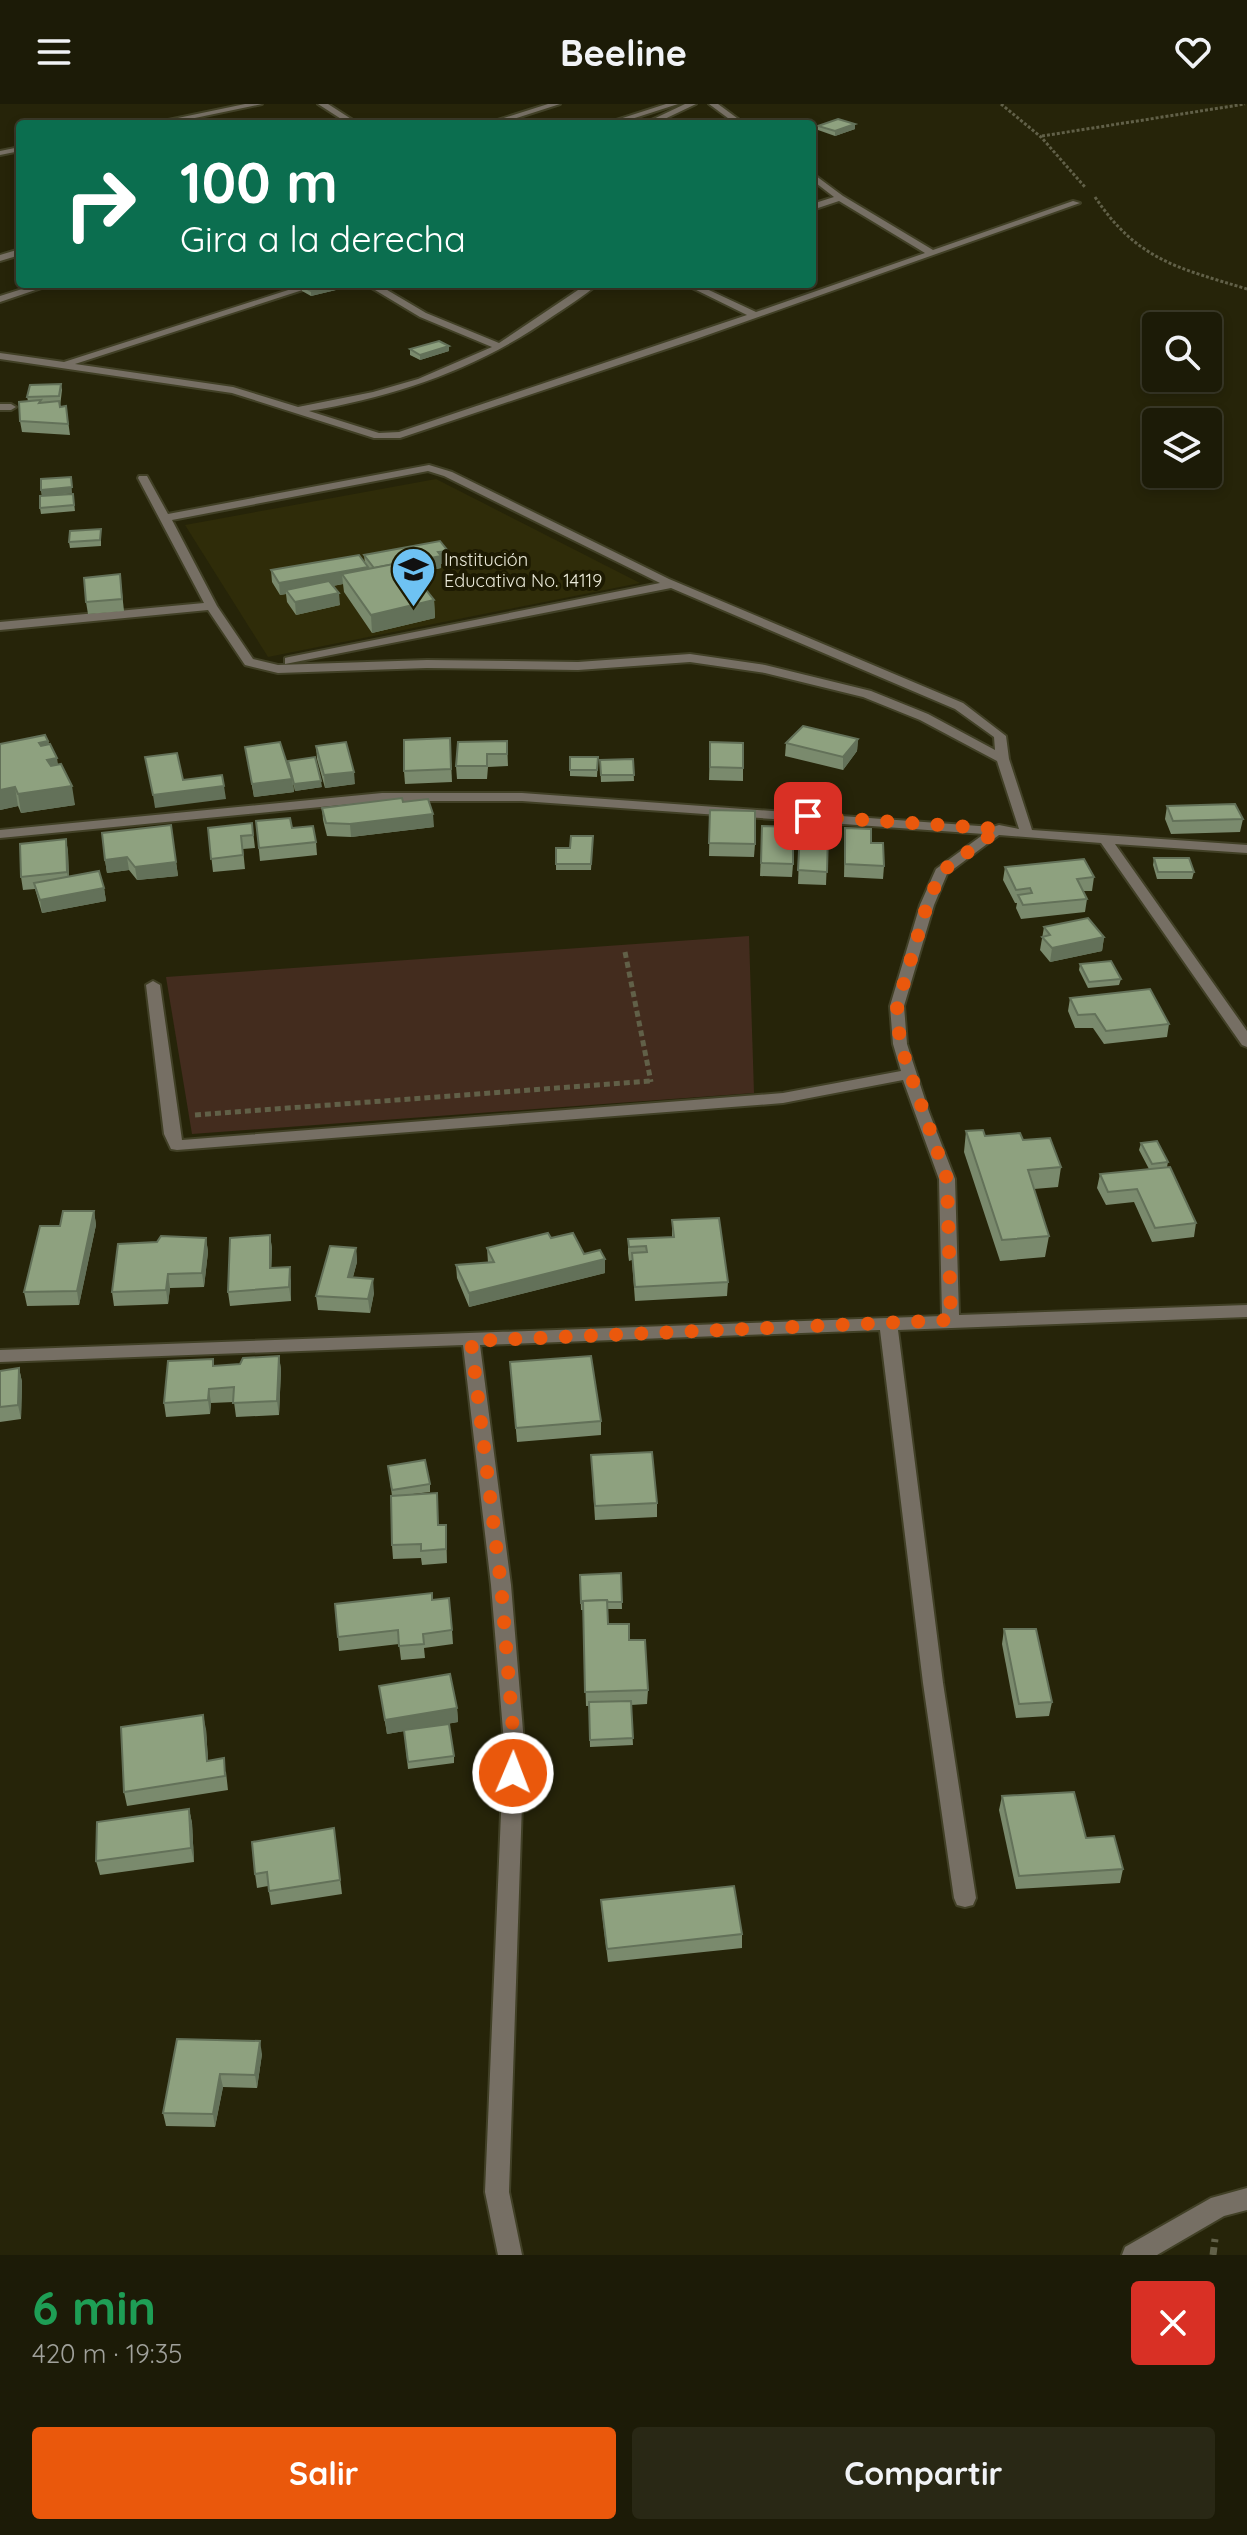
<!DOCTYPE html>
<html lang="es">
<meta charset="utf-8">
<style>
:root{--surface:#1c1b07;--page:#292815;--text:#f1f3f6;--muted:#a0a19b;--line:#3a3928;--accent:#ea580c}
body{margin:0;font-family:Quicksand,sans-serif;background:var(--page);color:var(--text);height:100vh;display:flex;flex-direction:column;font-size:30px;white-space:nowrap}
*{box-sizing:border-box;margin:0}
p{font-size:26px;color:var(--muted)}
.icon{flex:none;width:44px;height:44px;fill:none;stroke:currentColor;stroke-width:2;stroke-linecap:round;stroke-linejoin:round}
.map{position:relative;height:2151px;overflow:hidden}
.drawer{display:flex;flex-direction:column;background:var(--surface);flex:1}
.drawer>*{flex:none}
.top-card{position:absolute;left:16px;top:16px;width:800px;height:168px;border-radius:8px;box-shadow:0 4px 12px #0003,0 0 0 2px var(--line);background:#0b6e4f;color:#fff;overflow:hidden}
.controls{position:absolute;left:1142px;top:208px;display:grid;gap:16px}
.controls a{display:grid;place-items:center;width:80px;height:80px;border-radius:8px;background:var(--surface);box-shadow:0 4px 12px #0003,0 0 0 2px var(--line);font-size:40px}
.pin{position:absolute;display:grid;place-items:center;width:68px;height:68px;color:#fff;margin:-34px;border-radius:16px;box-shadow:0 4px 12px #0006}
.me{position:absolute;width:88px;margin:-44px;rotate:1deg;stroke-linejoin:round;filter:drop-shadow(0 0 6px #0008)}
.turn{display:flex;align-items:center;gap:28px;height:168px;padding:0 32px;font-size:36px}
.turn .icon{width:104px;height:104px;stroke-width:2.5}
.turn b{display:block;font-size:56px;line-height:68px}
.round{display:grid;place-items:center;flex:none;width:84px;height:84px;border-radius:8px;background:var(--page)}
.head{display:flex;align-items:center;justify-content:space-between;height:136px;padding:0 32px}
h1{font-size:48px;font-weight:800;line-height:60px;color:#1e9e55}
.cta{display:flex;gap:16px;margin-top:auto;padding:16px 32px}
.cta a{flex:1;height:92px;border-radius:8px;background:var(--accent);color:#fff;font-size:32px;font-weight:800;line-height:92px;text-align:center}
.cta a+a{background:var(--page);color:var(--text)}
header{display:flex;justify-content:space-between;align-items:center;height:104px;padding:0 32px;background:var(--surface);font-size:36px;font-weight:800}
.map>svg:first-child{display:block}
</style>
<header><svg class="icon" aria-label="menu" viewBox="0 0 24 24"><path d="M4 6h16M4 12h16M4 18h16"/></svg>Beeline<svg class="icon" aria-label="heart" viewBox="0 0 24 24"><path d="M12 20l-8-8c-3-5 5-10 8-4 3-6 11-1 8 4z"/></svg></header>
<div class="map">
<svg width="1247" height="2151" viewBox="0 0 1247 2151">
<rect width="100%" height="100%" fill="#262409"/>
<path fill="#2f2c09" d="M436,375L640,479L268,553L185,421Z"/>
<path fill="#432c1e" d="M749,832L754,989L192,1030L166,873Z"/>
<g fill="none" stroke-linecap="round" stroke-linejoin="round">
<defs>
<g id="lane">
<path d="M245,0H262L166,20H149Z"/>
<path d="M318,0H328L359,20H349Z"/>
<path d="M548,0H560L498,20H485Z"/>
<path d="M666,0H678L616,20H604Z"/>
<path d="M685,0H696L654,20H643Z"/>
<path d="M709,0H718L745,20H736Z"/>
<path d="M20,43V47L0,51V47Z"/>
<path d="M812,69L843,92L933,146L1073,97L1080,99L696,235L400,334H374L232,289L0,255V249L64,258L307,180H321L75,260L233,283L298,303L373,288L418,275L492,243L420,213L365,180H377L426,209L499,239L587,180H598C584,192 568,202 553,212C479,264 398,292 309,307L379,329L399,328L747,211L684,180H696L756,208L925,149L839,97L812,106V100L834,93L812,76Z"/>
<path d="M20,145V151L0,157V151Z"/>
<path d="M38,180H53L0,198V192Z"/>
<path d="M0,300H11L16,303L11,306H0Z"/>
</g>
<g id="street">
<path d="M429,361L452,368L669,475L963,599L1006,632L1009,655L1032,726L1247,741V749L1115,740L1247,927V943L1242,941L1101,739L999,731L947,770L934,801L904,902L907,940L929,1008L955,1075L959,1211L1247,1201V1213L898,1226L943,1579L976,1794L973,1801L965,1803L957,1801L954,1794L923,1579L880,1226L480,1241L511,1481L524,1639L509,2088L522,2151H498L485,2088L504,1639L491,1481L463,1241L0,1258V1246L942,1212L939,1075L903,976L783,999L177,1046L171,1045L164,1030L146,881L153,877L160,881L182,1036L783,989L901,967L893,940L890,902L920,801L936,765L984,730L522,697H382L0,734V726L382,689H522L993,723L999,721L1019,725L997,657L920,616L863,593L765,569L690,558L578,566L427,564L278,569L245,561L208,506L0,526V518L204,499L138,374L139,372H147L168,410ZM428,367L444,372L660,479L289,553L285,554V560L671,484L955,605L994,633L995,646L928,610L871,587L765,561L690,550L578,558L427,556L278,561L253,555L217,502L172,416Z"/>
<path d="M1247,2084V2106L1224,2112L1157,2151H1122L1125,2143L1211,2094Z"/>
</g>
</defs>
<use href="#lane" stroke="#414026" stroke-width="4"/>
<use href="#street" stroke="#414026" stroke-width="4"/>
<g stroke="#616048" stroke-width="3" stroke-dasharray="3 2" stroke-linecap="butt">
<path d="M1001,0L1041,33L1085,83"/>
<path d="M1042,32L1245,0"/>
<path d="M1095,93C1137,156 1178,164 1247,185"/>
</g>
<g stroke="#616048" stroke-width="5" stroke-dasharray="6 4" stroke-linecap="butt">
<path d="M625,848L651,978"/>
<path d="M195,1011L651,977"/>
</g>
<path stroke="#616048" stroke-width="7" stroke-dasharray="8 5" stroke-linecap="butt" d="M1213,2151L1215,2135"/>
<use href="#lane" fill="#766f64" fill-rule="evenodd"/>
<use href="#street" fill="#766f64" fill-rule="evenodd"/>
</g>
<g fill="#7a8a6d">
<path d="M818,22L855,25L835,32L818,26Z"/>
<path d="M339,180L340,185L311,192L302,187L301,182Z"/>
<path d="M410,245L449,247L420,256L410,251Z"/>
<path d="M61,280L62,286L60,303L66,302L70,331L22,328L20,317L28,297L27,293Z"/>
<path d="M41,386L73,390L75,407L41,410L40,404L42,392Z"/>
<path d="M101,425V442L70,444L69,438Z"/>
<path d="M448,447L449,459L441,460V464L413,470L434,496L435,514L372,529L344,488L343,480L333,482L340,501L296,511L287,498L286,490L280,491L272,478L271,466L365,460L364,451Z"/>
<path d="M120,470L124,507L88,510L86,498Z"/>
<path d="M450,634L452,678L405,680L404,667Z"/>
<path d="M858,635L857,647L843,666L785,652L786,639Z"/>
<path d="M48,637L75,701L21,709L18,702L0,706V640Z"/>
<path d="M507,637L508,662L488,663L487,675H457L456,662Z"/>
<path d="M710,638L743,639V677L709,676Z"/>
<path d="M316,642L355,680L325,684L317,655Z"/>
<path d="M245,643L289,666L288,657L322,683L295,687L293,678L294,688L254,693Z"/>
<path d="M570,653H598L597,673L570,672Z"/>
<path d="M633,655L634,677L601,678L600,656Z"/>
<path d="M403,698L434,723L351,733L327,732L323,716L322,704Z"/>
<path d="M1167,702L1243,715L1240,728L1171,730L1165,715Z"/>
<path d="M710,706L755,740L754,753L709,752Z"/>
<path d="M256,717L292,724L316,738L317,751L260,757Z"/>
<path d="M252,719L255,744L243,745L245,765L213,768L208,724Z"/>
<path d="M171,721L178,772L137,776L129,766L107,769L105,756Z"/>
<path d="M762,722L793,760L792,773L760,772Z"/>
<path d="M845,724L871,739L884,762L883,775L844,773Z"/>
<path d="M800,728L828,729L826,781L798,780Z"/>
<path d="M593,732L591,766H556V744H570Z"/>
<path d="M66,735L68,748L69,773L104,784L106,797L42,809L35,785L23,786L21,773Z"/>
<path d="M1154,754L1194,768L1192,775H1157L1153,761Z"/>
<path d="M1005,763L1094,773L1092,787H1083L1087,795L1085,808L1021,815L1016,804L1017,799H1015L1003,776Z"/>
<path d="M1044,823L1104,833L1102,847L1050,858L1040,846Z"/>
<path d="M1080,860L1121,875L1119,881L1088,884L1079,866Z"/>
<path d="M1070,894L1169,920L1167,933L1104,940L1093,924H1075L1068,907Z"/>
<path d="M966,1027L985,1032L1023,1036L1061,1063L1058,1083L1034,1085L1049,1132L1045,1153L1000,1157L964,1048Z"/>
<path d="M1141,1039L1168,1058L1167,1063L1196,1119L1194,1133L1152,1138L1134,1098L1106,1101L1097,1084L1100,1070L1149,1065L1139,1046Z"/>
<path d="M94,1107L96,1121L79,1201L27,1202L24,1188Z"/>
<path d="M672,1116L728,1178L727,1192L635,1197L632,1156L629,1157L628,1149V1135L672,1133Z"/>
<path d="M270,1131L272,1145L271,1164L291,1177V1197L230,1202L228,1188Z"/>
<path d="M206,1134L208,1148L204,1183L170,1184L168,1200L114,1202L112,1188L157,1138Z"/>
<path d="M551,1134L584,1150L605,1155V1169L469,1203L457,1174L456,1161L488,1159L487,1144Z"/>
<path d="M356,1144L357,1158L353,1173L374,1189L370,1209L318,1206L316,1192Z"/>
<path d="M279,1252L281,1266L279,1311L236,1313L234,1298L211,1299L210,1310L166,1313L164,1299L213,1255L214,1262L240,1260Z"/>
<path d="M510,1258L601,1317V1331L517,1338Z"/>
<path d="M19,1264L22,1278L21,1315L0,1318V1267Z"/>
<path d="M591,1351L657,1399V1413L595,1416Z"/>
<path d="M388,1362L430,1380V1388L404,1391L438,1421H446L447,1459L422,1461L421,1454L393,1455L392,1441V1392Z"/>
<path d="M621,1469L622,1505H608V1520L629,1536L648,1586L647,1600L631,1601L633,1641L590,1643L589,1602H586L583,1506H581L580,1471Z"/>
<path d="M432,1496L452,1526L453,1540L424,1544L425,1554L401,1556L399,1540L339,1547L338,1533Z"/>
<path d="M1004,1525L1052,1598L1049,1612L1016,1614L1002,1540Z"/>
<path d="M379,1582L457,1604L458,1618L429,1623L454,1652V1659L408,1665L404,1627L387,1630Z"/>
<path d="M206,1625L208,1656L226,1668L228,1686L127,1702L124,1688Z"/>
<path d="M1002,1692L1086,1734L1123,1765L1120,1779L1016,1785L999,1706Z"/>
<path d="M189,1705L192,1719L194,1758L100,1771L96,1757Z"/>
<path d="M334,1724L342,1790L271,1801L268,1782L257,1784L255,1770Z"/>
<path d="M601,1796L742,1830V1844L608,1858L602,1809Z"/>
<path d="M177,1935L262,1950L257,1984L223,1983L215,2023L166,2022L163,2009Z"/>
</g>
<g fill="#637159">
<path d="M855,20V25L835,32V27Z"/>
<path d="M339,180L340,185L311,192V187Z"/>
<path d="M449,242V247L420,256V251Z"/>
<path d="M71,373L72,389L42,392L41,386Z"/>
<path d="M448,447L449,459L441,460V464L376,477L375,465Z"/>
<path d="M368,463L369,475L342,470L343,480L289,490L286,486V490L280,491L279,479Z"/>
<path d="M339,489L340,501L296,511L295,498Z"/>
<path d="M434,496L435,514L372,529L371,511Z"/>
<path d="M858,635L857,647L843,666V653Z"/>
<path d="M48,637L52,655L57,654L60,673L51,675L39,639Z"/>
<path d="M354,668L355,680L325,684L324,671Z"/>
<path d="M292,675L294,688L254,693L252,680Z"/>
<path d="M321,677L322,683L295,687L294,680Z"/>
<path d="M72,682L75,701L21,709L18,690Z"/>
<path d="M224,682L226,695L155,704L153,691Z"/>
<path d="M15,683L18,702L0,706V686Z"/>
<path d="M433,710L434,723L351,733L350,720Z"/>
<path d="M66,735L68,748L69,781L67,768Z"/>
<path d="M127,753L129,766L107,769L105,756Z"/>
<path d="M176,758L178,772L137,776L135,763Z"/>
<path d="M104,784L106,797L42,809L40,796Z"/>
<path d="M1104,833L1102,847L1050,858L1052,844Z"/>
<path d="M94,1107L96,1121L79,1201L77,1187Z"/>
<path d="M270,1131L272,1145L271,1178L270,1164Z"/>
<path d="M206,1134L208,1148L204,1183L202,1169Z"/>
<path d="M356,1144L357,1158L349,1187L348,1173Z"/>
<path d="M605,1155V1169L469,1203V1189Z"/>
<path d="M290,1163L291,1177V1197L289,1183Z"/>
<path d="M168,1170L170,1184L168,1200L166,1186Z"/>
<path d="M373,1175L374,1189L370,1209L368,1195Z"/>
<path d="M279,1252L281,1266L279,1311L277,1297Z"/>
<path d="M19,1264L22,1278L21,1315L18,1301Z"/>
<path d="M209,1285L211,1299L210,1310L208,1296Z"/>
<path d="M457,1604L458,1618L387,1630L385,1616Z"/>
<path d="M203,1611L206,1625L209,1670L207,1657Z"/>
<path d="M189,1705L192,1719L194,1758L191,1744Z"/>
<path d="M260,1937L262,1950L257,1984L255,1971Z"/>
<path d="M220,1970L223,1983L215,2023L213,2010Z"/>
</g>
<g fill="#8ea17f" stroke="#637159" stroke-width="2">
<path d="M838,15L855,20L835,27L818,22Z"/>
<path d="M309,180H337L311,187L301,182Z"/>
<path d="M439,237L449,242L420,251L410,245Z"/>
<path d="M61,280L59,292L27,293L30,281Z"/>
<path d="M41,296L39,299L59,297L60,303L66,302L68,320L20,317L19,298Z"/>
<path d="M71,373L72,383L41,386V375Z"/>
<path d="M73,390L74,401L40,404V392Z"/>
<path d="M101,425L100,436L69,438L70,427Z"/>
<path d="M440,437L448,447L438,448L441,452L405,459L404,458L374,464L364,451Z"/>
<path d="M359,451L368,463L279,479L271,466Z"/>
<path d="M404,458L434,496L371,511L342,470Z"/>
<path d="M120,470L122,495L86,498L84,474Z"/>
<path d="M329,477L339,489L295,498L286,486Z"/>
<path d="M803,622L858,635L843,653L786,639Z"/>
<path d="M45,631L48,637L39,639L41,642L50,640L57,654L47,656L51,662L61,660L72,682L18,690L15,683L0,686V640Z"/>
<path d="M450,634L451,665L404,667V636Z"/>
<path d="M507,637V650H487V662H456L458,638Z"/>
<path d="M280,638L292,675L252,680L245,643Z"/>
<path d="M346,638L354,668L324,671L316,642Z"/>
<path d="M710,638L743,639V664L710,663Z"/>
<path d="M177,649L183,676L222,671L224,682L153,691L145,653Z"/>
<path d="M315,653L321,677L294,680L288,657Z"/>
<path d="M570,653H598L597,666H570Z"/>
<path d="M633,655L634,671H601L600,656Z"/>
<path d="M402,694L403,698L428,695L433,710L350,720L326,719L322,704Z"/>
<path d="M1235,700L1243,715L1173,717L1167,702Z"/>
<path d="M710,706L755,707V740L709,739Z"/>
<path d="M290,714L292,724L313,722L316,738L259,744L256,717Z"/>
<path d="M252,719L253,731L241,732L243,751L211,755L208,724Z"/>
<path d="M171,721L176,758L135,763L127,753L105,756L102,729Z"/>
<path d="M762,722L793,723V760L761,759Z"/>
<path d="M845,724L871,725V739H883L884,762L845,760Z"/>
<path d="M800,728L828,729L827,768L798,766Z"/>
<path d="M571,732H593L591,760H556V744H570Z"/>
<path d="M66,735L67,768L21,773L20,740Z"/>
<path d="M1154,754H1189L1194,768H1158Z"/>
<path d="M1084,755L1094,773L1077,775L1087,795L1023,801L1018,791L1032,789L1030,784L1016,786L1005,763Z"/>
<path d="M99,767L104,784L40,796L34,779Z"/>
<path d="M1088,814L1104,833L1052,844L1042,833L1050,831L1044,823Z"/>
<path d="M1111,857L1121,875L1089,878L1080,860Z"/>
<path d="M1150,885L1169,920L1106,927L1095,910L1078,911L1070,894Z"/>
<path d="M983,1026L985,1032L1020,1029L1023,1036L1050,1034L1061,1063L1028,1066L1049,1132L1002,1136L966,1027Z"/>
<path d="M1157,1037L1168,1058L1152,1060L1141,1039Z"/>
<path d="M1170,1063L1196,1119L1155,1124L1137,1085L1108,1088L1100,1070Z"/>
<path d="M63,1107H94L77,1187L24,1188L40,1122H60Z"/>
<path d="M719,1114L728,1178L635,1183L632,1149L647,1148L646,1142L629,1143L628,1135L674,1133L672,1116Z"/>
<path d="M548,1129L551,1134L573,1129L584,1150L600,1146L605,1155L469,1189L456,1161L494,1158L487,1144Z"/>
<path d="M270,1131V1164L290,1163L289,1183L228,1188L230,1134Z"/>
<path d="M161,1132L206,1134L202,1169L168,1170L166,1186L112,1188L118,1140L157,1138Z"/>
<path d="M330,1142L356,1144L348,1173L373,1175L368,1195L316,1192Z"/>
<path d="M279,1252L277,1297L233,1299L234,1283L209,1285L208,1296L164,1299L168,1257L213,1255V1262L240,1260L243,1254Z"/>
<path d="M591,1252L601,1317L516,1324L510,1258Z"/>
<path d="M19,1264L18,1301L0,1303V1267Z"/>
<path d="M652,1348L657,1399L595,1402L591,1351Z"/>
<path d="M425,1356L430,1380L392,1386L388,1362Z"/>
<path d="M437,1389L438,1421H446V1445L421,1447V1440L392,1441L391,1392Z"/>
<path d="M621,1469L622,1498H608L607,1496L583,1497V1499H581L580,1471Z"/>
<path d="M432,1489V1496L449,1494L452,1526L423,1530L424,1540L399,1542L398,1526L338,1533L335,1500Z"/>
<path d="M607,1496L608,1520H629V1536H645L648,1586L585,1588L583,1497Z"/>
<path d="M1004,1525H1036L1052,1598L1019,1600Z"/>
<path d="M450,1570L457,1604L385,1616L379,1582Z"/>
<path d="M631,1597L633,1634L590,1636L589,1598Z"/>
<path d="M203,1611L207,1657L224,1654L225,1672L124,1688L121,1623Z"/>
<path d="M449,1620L454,1652L408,1658L404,1626Z"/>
<path d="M1074,1688L1086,1734L1114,1732L1123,1765L1019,1772L1002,1692Z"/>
<path d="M189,1705L191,1744L96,1757L97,1718Z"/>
<path d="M334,1724L340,1776L269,1787L267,1768L255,1770L252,1738Z"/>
<path d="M734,1782L742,1830L607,1845L601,1796Z"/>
<path d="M177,1935L260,1937L255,1971L220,1970L213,2010L163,2009Z"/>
</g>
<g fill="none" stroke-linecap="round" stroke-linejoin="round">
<path stroke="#ea580c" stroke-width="14" stroke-dasharray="0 25.2" d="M513,1669L514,1639L501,1481L471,1237L951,1216L947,1075L900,940L897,902L927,801L941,768L999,725L808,712"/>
</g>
<defs>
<symbol id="school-pin" viewBox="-11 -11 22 30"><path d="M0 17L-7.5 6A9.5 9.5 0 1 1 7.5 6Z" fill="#6ec2f3" stroke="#1d1a02"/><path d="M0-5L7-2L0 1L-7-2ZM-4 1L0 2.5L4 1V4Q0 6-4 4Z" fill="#111"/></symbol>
</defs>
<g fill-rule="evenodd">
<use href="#school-pin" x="388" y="440" width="51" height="69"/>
</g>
<g text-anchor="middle" stroke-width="8" stroke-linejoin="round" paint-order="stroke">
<g font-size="18" fill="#eae9d9" stroke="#1d1a02" text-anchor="start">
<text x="444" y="462">Institución<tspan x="444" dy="21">Educativa No. 14119</tspan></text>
</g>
</g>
</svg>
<div class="controls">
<a><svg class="icon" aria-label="search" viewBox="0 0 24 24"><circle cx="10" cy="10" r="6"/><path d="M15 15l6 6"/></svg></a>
<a><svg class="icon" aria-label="layers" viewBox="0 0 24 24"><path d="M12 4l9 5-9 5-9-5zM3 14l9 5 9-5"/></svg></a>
</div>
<div class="pin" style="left:808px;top:712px;background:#d93025"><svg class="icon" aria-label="arrive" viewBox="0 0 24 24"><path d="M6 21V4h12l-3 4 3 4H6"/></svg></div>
<svg class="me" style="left:513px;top:1669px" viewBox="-20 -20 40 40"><circle r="17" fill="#ea580c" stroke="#fff" stroke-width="3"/><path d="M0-11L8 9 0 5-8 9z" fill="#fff"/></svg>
<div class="top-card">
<div class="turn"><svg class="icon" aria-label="right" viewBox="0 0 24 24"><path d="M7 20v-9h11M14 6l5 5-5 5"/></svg><div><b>100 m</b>Gira a la derecha</div></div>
</div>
</div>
<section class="drawer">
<div class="head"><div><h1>6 min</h1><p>420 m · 19:35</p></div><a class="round" style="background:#d93025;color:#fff"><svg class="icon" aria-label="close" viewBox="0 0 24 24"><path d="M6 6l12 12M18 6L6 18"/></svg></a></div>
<div class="cta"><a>Salir</a><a>Compartir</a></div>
</section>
